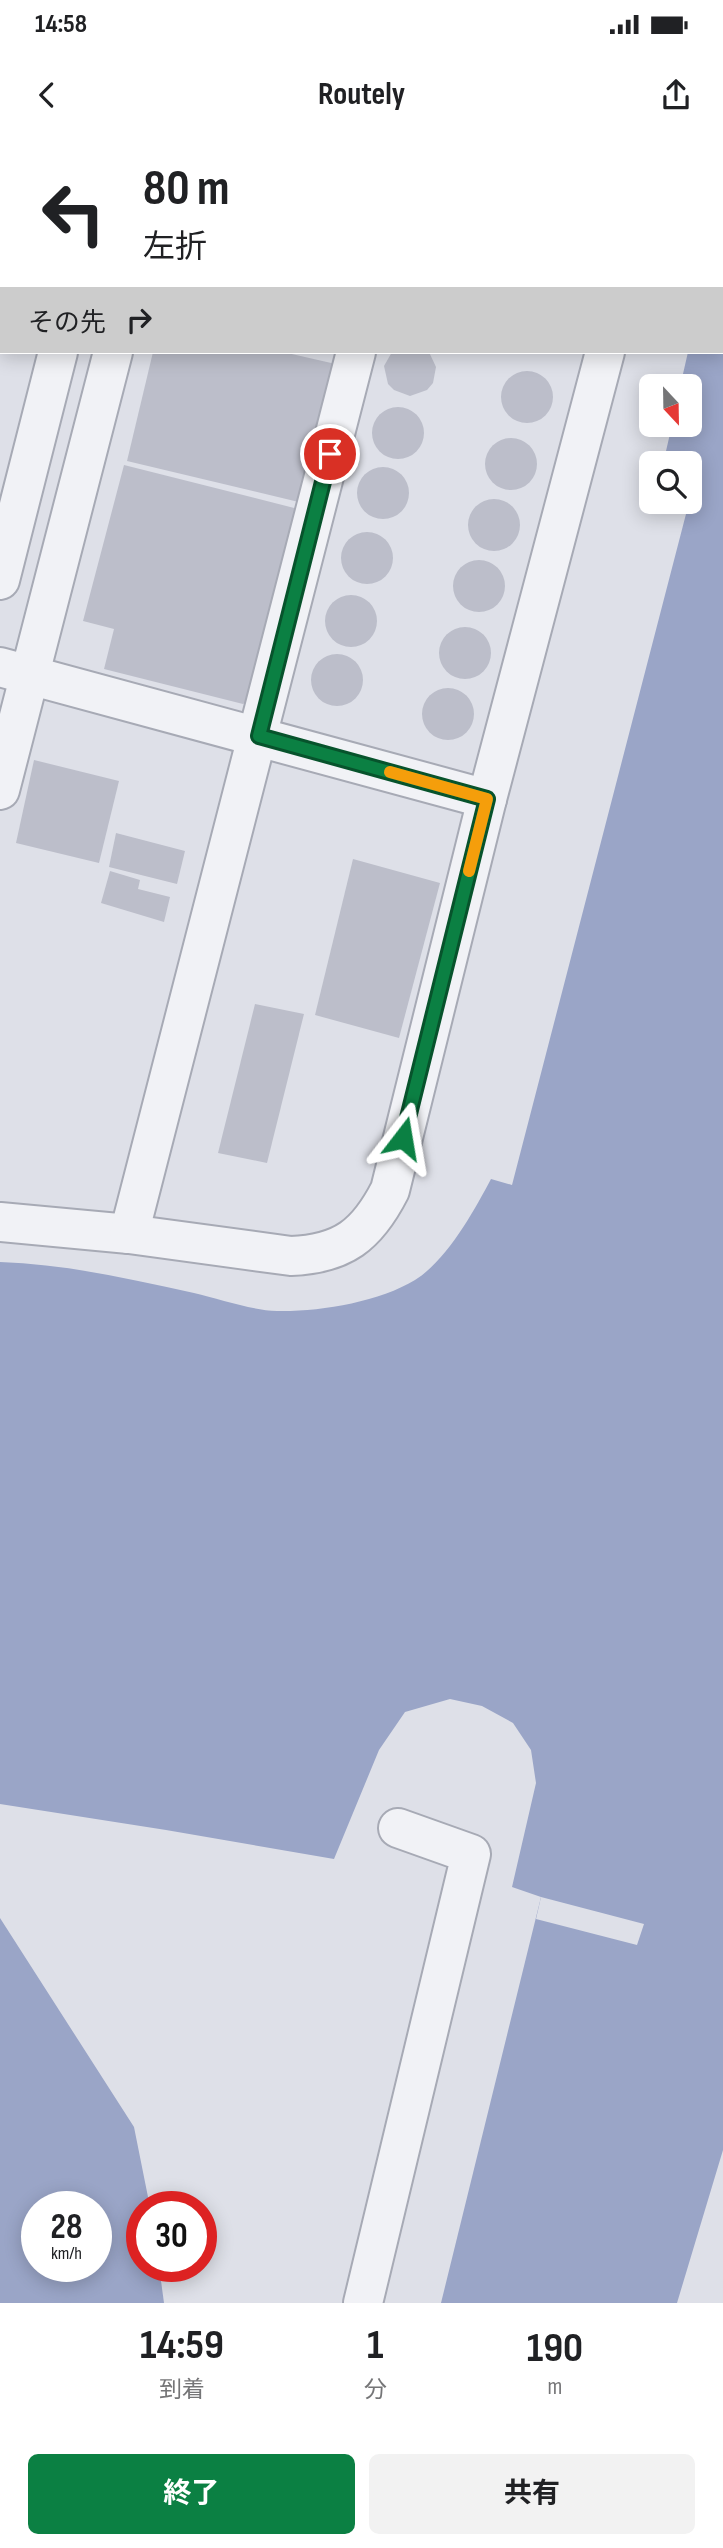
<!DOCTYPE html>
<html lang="ja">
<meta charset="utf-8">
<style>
:root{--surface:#fff;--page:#f2f2f2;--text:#202124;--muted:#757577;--accent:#0b8043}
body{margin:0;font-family:"Sofia Sans Condensed","Noto Sans JP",sans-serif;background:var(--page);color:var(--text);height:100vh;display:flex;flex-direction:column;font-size:26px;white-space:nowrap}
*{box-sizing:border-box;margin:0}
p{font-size:23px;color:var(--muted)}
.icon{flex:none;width:38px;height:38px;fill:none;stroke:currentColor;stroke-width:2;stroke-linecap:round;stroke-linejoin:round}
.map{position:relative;height:2163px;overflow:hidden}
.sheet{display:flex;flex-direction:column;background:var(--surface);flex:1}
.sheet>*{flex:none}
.hud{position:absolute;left:0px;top:0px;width:724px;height:214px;box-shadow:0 4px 18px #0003;background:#fff;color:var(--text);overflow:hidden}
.needle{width:46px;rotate:158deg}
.controls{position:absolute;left:639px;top:234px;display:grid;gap:14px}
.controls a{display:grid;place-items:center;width:63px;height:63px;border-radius:10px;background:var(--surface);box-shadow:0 4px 18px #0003;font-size:35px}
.speed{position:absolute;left:21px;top:2051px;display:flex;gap:14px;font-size:35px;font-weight:700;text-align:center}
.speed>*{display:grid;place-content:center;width:91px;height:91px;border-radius:50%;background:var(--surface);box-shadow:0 4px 18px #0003;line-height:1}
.speed small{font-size:18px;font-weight:400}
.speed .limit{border:10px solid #d22;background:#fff;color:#111}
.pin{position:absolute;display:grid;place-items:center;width:60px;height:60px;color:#fff;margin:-30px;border:4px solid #fff;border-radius:50%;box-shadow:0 2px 7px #0007}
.me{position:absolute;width:77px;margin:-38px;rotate:14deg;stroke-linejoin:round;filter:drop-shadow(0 0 5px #0008)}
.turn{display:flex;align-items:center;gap:24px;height:147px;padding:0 28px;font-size:32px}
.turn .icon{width:91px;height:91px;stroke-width:2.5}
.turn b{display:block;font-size:49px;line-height:60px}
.then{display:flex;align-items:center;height:66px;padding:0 28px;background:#0003;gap:14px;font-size:26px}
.eta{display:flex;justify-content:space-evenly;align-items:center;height:119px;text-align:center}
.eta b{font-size:42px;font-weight:700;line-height:49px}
.button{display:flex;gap:14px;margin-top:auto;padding:14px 28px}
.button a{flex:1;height:80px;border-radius:10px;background:var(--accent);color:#fff;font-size:28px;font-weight:700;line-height:80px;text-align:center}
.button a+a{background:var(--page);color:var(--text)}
.status{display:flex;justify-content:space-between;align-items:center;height:49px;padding:0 35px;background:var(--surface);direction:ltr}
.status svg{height:19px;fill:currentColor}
header{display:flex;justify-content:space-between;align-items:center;height:91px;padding:0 28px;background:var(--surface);font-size:32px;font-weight:700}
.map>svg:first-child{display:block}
</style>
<div class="status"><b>14:58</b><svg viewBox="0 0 49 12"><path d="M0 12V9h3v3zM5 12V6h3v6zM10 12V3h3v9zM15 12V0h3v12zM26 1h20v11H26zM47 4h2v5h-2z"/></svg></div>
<header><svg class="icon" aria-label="back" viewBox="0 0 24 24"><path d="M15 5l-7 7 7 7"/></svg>Routely<svg class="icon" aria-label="share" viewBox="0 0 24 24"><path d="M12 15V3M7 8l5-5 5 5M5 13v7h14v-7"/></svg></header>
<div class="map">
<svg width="723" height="2163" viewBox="0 0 723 2163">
<rect width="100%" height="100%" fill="#dee0e8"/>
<path fill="#d0d2dd" d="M0,0H50L2,2L0,189Z"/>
<g fill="#9aa5c7" fill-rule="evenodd">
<path d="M723,50V2010L677,2163H441L541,1757L512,1747L536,1643L531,1610L513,1583L482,1566L450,1559L405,1572L379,1610L334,1719L166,1690L0,1664V1122C65,1124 130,1139 194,1153C219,1159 251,1170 277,1171C319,1172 379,1162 415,1140C447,1120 474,1071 491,1039L512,1045L686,374L655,362H690V324H663L672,285H690V247H680L688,212H723Z"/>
<path d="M0,1778L134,1987L150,2067H142V2126H159L164,2163H0ZM37,2067H96V2126H37Z"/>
</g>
<path fill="#dee0e8" d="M541,1757L644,1784L637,1805L536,1779Z"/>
<g fill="#bcbeca">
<path d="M153,212H283L340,225L307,364L127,321Z"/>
<path d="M392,212H429L436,227L433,243L427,250L410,256L394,250L388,244L384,226Z"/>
<circle cx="527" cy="257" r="26"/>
<circle cx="398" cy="293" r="26"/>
<circle cx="511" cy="324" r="26"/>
<path d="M124,325L306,371L258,555L243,564L104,529L114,489L83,481Z"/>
<circle cx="383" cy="353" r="26"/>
<circle cx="494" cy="385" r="26"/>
<circle cx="367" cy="418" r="26"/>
<circle cx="479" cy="446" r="26"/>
<circle cx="351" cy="481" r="26"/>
<circle cx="465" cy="513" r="26"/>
<circle cx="337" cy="540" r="26"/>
<circle cx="448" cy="574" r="26"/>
<path d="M34,620L119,641L99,723L16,703Z"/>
<path d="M116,693L185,711L177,744L109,727Z"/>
<path d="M353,719L440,743L399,898L315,875Z"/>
<path d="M110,731L140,740L138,749L170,757L164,782L101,763Z"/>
<path d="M255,864L304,874L267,1023L218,1013Z"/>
</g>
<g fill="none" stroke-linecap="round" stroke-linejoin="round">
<defs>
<g id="minor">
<path d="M686,0L692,2"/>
<path d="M112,2V0"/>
<path d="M168,2V0"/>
<path d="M409,2V0"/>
<path d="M0,440L58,212"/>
<path d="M0,527L487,659"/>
<path d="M0,650L113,212"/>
<path d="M0,1082L129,1094L291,1116C343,1114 367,1095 390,1050L487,659L605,212"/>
<path d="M129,1094L356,212"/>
<path d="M363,2163L471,1714L398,1688"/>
</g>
</defs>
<use href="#minor" stroke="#a7aab5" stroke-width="42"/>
<use href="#minor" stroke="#f1f2f6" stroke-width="38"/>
</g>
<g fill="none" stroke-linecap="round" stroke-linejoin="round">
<defs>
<path id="route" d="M330,314L259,596L487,659L403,998"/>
</defs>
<use href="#route" stroke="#07532c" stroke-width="18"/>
<use href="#route" stroke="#0b8043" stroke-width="12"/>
<path stroke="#f59e0b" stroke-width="12" d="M390,632L487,659L469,731"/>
</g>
</svg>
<div class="controls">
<a><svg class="needle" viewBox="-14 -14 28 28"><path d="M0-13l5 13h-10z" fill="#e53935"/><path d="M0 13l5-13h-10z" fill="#757577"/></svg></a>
<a><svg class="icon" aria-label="search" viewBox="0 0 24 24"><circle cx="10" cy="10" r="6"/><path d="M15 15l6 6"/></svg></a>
</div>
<div class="speed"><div>28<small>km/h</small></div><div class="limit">30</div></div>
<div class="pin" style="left:330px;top:314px;background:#d93025"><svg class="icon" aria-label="arrive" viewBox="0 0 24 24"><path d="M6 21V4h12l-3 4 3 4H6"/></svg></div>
<svg class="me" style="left:403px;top:998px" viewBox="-20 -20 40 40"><path d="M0-17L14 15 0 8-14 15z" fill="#0b8043" stroke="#fff" stroke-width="4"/></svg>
<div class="hud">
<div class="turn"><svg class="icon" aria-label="left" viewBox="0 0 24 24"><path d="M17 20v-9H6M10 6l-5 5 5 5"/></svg><div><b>80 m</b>左折</div></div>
<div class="then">その先<svg class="icon" aria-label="right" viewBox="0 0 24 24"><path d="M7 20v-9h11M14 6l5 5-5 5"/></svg></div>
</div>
</div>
<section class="sheet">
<div class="eta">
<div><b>14:59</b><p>到着</p></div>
<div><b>1</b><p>分</p></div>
<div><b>190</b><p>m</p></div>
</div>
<div class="button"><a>終了</a><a>共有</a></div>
</section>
